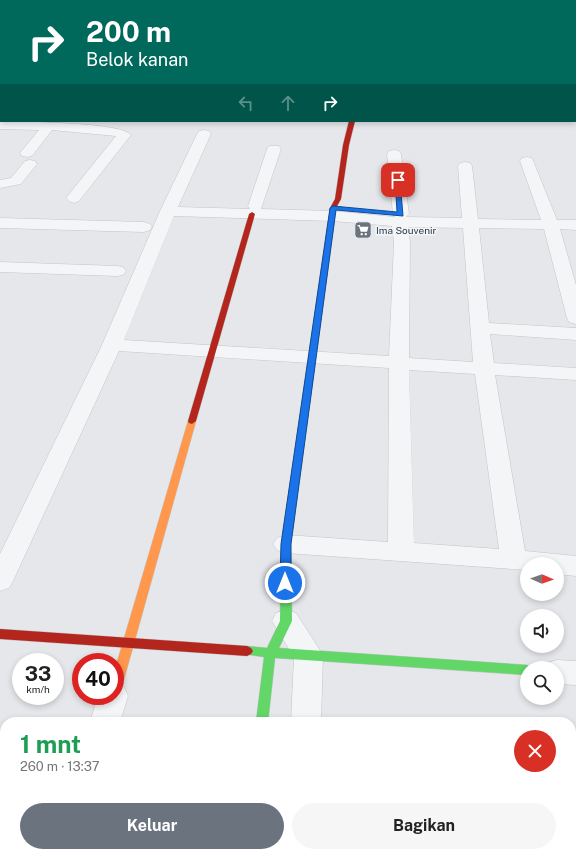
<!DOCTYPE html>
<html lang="id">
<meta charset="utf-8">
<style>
:root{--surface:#fff;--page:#f6f6f6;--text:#222;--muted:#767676;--accent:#6b737f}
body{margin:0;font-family:"Public Sans",sans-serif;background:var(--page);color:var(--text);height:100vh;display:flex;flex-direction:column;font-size:15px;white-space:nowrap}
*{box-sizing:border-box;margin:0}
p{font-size:13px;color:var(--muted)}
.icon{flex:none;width:22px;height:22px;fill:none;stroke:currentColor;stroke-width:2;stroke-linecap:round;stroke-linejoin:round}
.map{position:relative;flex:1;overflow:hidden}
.details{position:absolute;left:0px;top:717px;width:576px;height:140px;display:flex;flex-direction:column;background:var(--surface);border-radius:16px 16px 0 0;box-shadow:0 2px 6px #0003}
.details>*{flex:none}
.guide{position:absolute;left:0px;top:0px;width:576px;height:122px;box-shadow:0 2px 6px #0003;background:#00695c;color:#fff;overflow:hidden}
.needle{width:26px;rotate:92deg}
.fabs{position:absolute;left:520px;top:557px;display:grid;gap:8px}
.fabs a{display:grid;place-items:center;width:44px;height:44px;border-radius:50%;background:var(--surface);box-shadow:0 2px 6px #0003;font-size:20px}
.speed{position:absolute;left:12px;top:653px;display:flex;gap:8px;font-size:20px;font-weight:700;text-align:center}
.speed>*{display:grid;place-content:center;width:52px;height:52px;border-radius:50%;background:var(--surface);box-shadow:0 2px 6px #0003;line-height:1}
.speed small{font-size:10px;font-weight:400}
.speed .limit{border:6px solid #d22;background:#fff;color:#111}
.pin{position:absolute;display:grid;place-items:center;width:34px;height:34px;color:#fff;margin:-17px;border-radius:8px;box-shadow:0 2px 6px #0006}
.me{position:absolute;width:44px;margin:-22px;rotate:0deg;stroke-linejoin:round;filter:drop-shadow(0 0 3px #0008)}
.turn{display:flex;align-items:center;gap:14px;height:84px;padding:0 20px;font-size:18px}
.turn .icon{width:52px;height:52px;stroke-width:2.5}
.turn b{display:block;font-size:28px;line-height:34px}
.lanes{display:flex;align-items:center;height:38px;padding:0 20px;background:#0003;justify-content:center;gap:20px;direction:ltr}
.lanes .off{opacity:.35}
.round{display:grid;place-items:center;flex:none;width:42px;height:42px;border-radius:21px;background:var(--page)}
.head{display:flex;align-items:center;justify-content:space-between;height:68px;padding:0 20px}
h1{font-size:24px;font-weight:700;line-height:30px;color:#1e9e55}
.cta{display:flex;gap:8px;margin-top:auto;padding:8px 20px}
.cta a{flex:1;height:46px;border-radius:24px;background:var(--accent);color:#fff;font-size:16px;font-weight:700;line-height:46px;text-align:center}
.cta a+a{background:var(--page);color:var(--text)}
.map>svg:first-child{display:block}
</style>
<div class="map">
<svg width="576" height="857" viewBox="0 0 576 857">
<rect width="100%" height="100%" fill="#e5e7ea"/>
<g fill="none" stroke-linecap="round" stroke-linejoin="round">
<defs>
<g id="street">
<path d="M141,0H159L160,1H142Z"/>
<path d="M269,0H280L268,1Z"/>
<path d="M434,0H444L433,1Z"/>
<path d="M0,121C20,122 122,122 131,135L79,201L74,203L69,201L66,198L116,136L52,130L32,156L27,157L22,156L20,153L39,130L0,129Z"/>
<path d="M204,130L209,131L211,134L178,207L250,209L248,206L267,149L269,146H279L281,149L261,209L333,211L395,217L393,214L387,154L389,151L394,150L399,151L401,154L409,214L406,217L462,218L458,166L460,163L465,162L470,163L472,166L478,219L541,220L520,161L522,158L527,157L532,158L557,220H576V230L560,229L576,285V324L569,322L567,318L544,229L479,228L489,323L576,328V340L490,334L494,363L576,368V380L495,375L525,551L576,556V576L557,574V564H527V570L286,553L277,550L273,544L277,538L286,535L388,542L389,368L119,351L13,581L9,588L0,591V554L102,345L160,211L197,134L199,131ZM174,216L333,221L392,226L394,243L389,356L124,340ZM408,227L463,228L473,362L409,358L410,243ZM409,370L475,374L499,549L414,543Z"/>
<path d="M30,160L35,161L37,164L21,184L0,188V180L11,178L25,161Z"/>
<path d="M0,218L144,222L150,224L152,227L150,230L144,232L0,228Z"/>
<path d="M0,262L117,266L123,267L126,271L123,275L117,276L0,272Z"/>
<path d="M286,610L296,613L323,655L321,722H291L294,657L272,621L276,613Z"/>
<path d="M557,660L576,661V685L557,684V668H544L547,663Z"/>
<path d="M115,684L124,687L128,696L120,722H90L98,696H115Z"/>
<path d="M571,787L576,788V820L571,819Z"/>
<path d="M47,852H81L79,857H45Z"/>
<path d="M231,852H265L264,857H230Z"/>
<rect x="280" y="852" width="34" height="5"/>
</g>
<path id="fast" d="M306,399L310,402L291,544L292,621L279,648L527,665L532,668H527V675L275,658L268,722H256L264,657L243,654L241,651L243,648L247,646L267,648L280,621L281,544L302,402Z"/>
<g id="slow">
<path d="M73,0H78L72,1Z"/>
<rect x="0" y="38" width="1" height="2"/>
<path d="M192,418L196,421L121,690L119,694L115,695V669L188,421Z"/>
</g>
<g id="jam">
<path d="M349,121H355L349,145L341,199L336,208L310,402L306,405L302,402L330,208L335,199L343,145Z"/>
<path d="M252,212L255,214L196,421L192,424L189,423L188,421L249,214Z"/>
<path d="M0,629L247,646L251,648L253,651L251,654L247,656L0,639Z"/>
</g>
</defs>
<use href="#street" stroke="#c3c5c8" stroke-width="1"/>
<use href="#fast" stroke="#c3c5c8" stroke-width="1"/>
<use href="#slow" stroke="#c3c5c8" stroke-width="1"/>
<use href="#jam" stroke="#c3c5c8" stroke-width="1"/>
<use href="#street" fill="#f4f5f7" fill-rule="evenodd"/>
<use href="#fast" fill="#63d668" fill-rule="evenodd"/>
<use href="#slow" fill="#ff974d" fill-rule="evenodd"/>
<use href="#jam" fill="#b3261e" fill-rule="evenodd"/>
</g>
<path fill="#1a73e8" stroke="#114b97" d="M395,178L400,180L403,216L336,210L291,544V583L289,586L285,587L282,586L280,583L281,544L330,208L333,206L397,212Z"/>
<defs>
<symbol id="supermarket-square" viewBox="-11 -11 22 22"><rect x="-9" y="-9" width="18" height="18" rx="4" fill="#6b737f" stroke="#f3f6f9"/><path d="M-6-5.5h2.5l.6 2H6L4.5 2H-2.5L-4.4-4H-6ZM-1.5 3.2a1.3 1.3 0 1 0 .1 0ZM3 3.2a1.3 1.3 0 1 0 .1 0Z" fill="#fff"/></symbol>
</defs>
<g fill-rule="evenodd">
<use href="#supermarket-square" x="353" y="220" width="20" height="20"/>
</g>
<g text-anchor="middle" stroke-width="3" stroke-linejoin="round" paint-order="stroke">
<g font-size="10" fill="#293546" stroke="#f3f6f9" text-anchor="start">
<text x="376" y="234">Ima Souvenir</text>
</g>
</g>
</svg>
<div class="fabs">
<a><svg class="needle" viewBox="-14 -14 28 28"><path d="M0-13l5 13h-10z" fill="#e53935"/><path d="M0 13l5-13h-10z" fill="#767676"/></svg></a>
<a><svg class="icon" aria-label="sound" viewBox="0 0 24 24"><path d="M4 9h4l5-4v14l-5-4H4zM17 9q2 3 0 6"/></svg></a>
<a><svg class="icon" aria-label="search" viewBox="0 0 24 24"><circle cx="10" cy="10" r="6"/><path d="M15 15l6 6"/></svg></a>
</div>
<div class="speed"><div>33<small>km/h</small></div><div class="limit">40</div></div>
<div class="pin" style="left:398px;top:180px;background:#d93025"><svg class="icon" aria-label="arrive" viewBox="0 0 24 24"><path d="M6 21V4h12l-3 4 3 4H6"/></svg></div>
<svg class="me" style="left:285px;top:583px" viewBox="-20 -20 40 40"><circle r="17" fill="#1a73e8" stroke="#fff" stroke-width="3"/><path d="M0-11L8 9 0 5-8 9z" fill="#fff"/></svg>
<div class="guide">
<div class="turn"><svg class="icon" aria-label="right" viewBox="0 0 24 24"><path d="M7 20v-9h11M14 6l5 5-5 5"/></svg><div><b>200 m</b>Belok kanan</div></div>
<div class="lanes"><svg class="icon off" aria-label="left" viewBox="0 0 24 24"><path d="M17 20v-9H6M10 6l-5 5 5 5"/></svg><svg class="icon off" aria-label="ahead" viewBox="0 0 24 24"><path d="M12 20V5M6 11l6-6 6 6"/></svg><svg class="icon" aria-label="right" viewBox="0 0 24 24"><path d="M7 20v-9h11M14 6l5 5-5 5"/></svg></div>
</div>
<section class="details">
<div class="head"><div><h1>1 mnt</h1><p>260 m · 13:37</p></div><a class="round" style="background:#d93025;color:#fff"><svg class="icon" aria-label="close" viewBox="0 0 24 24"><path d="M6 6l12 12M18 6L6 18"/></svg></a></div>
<div class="cta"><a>Keluar</a><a>Bagikan</a></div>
</section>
</div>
